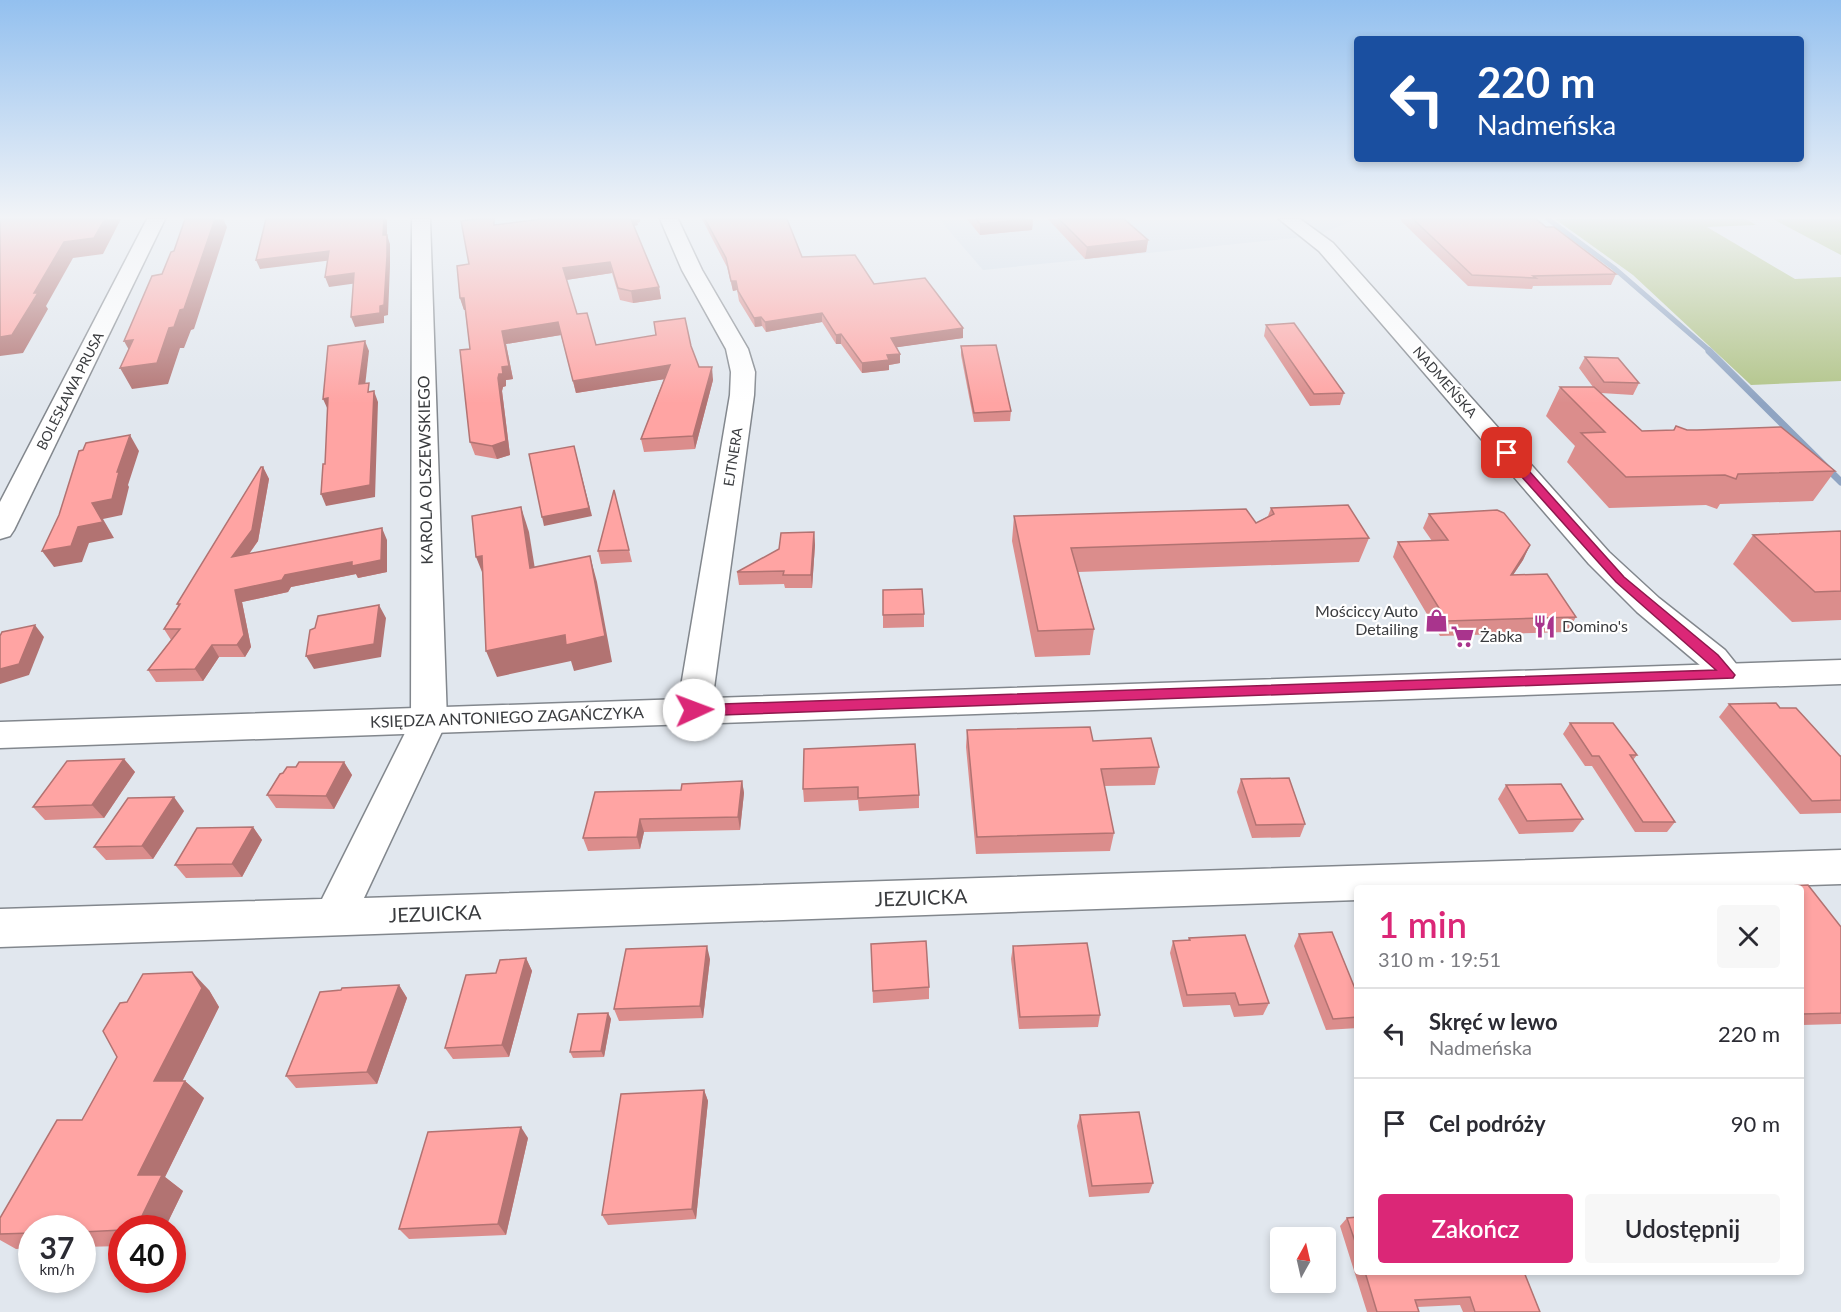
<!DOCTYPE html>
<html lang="pl">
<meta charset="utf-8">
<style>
:root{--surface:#fff;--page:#f7f7f7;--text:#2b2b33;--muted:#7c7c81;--line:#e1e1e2;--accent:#db2777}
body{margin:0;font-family:Lato,sans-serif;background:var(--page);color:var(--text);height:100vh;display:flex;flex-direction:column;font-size:22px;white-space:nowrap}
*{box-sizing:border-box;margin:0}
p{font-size:20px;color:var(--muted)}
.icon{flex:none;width:33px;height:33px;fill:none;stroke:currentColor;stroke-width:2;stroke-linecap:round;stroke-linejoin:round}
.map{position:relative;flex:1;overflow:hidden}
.drawer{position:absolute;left:1354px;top:885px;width:450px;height:390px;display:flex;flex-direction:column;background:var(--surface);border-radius:6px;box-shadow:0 3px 9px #0003}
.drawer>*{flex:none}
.guide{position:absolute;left:1354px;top:36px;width:450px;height:126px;border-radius:6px;box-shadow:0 3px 9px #0003;background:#1a4fa0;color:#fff;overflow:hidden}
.needle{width:39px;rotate:8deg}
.tools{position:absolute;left:1270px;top:1227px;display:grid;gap:12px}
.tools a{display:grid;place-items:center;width:66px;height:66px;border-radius:6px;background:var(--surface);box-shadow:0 3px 9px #0003;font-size:30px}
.speed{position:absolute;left:18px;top:1215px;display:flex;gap:12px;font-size:30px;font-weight:700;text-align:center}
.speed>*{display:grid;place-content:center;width:78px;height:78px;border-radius:50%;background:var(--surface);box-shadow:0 3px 9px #0003;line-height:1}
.speed small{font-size:15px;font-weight:400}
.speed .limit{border:9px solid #d22;background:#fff;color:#111}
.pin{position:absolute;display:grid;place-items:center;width:51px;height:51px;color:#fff;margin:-26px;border-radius:12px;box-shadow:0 3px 9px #0006}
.me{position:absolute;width:66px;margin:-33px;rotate:88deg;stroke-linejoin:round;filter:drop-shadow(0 0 4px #0008)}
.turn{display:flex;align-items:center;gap:21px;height:126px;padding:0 24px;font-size:27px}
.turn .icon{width:78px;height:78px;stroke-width:2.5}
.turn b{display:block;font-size:42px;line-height:51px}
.round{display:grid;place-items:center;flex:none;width:63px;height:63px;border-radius:6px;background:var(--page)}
.overview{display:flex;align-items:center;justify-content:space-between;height:102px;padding:0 24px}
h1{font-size:36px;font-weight:600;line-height:45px;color:var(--accent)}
.cta{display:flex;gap:12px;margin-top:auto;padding:12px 24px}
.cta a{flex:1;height:69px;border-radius:6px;background:var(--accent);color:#fff;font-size:24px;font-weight:600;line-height:69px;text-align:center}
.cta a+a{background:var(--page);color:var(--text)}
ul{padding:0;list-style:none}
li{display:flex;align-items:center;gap:18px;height:90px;padding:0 24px;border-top:2px solid var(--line)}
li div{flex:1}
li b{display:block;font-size:22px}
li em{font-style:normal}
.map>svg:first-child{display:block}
</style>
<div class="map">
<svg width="1841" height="1312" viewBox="0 0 1841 1312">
<rect width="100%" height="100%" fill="#e1e7ee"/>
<path fill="#d0dce8" d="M939,219H1358L1314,236L983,270Z"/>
<g fill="#b0c386">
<path d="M1555,219H1746L1756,225L1707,227L1795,279L1841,277V381L1751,385L1633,275Z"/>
<path d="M1773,219H1841V255Z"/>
</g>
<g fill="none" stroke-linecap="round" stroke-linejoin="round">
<path stroke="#8fa4c2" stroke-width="5" d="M1548,219L1614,268L1711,352"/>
<path stroke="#8fa4c2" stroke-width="7" d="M1709,351L1841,482"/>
<defs>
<g id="street">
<path d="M147,219H165L14,530L10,536L0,539V502Z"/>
<path d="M412,219H430L447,721L364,898L1841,850V884L1717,888H1358V900L0,947V909L322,899L411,721Z"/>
<path d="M660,219H678L702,270L748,349L755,372L754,395L711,710L706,719L694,723L682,719L677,710L730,395L731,372L726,349L682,270Z"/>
<path d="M1279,219H1300L1333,243L1609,552L1659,598L1725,650L1745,675L1740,683L1728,687L1716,683L1701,666L1637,612L1589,564L1319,251Z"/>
</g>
<path id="secondary" d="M1841,660V684L0,748V722Z"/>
</defs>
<use href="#street" stroke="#82878d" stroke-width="3"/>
<use href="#secondary" stroke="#82878d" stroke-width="3"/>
<use href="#street" fill="#fff" fill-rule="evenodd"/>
<use href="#secondary" fill="#fff" fill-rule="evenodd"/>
</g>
<g fill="#db8d8c">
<path d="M702,219H787L802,257L874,284L963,328V338L897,347L900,354V363L889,365V370L862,373L841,344H836L822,322L766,332L762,326L755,327L739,301L737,290L733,291L727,267Z"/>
<path d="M967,219H1033L1032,230L980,235Z"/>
<path d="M1048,219H1124L1148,240L1146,252L1085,259Z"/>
<path d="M1401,219H1536L1546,227L1616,274L1611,285L1533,286L1532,289L1468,286L1401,221Z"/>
<path d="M637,222L638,225L634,226L659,287L661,299L633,303L620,300L612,273L566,280L577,314L596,345L691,346L699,367L713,380L695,449L644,452L641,439L664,379L576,393L561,335L506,344L513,379L506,380V386L503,387L502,391L510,455L497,459L475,455L470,442V349L465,310H464L460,298L469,264L496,225L640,222Z"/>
<path d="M1266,325L1344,393L1340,405L1310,406L1264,336Z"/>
<path d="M961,346L1011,411L1010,421L974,422L961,355Z"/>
<path d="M1585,357L1639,383L1633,395L1601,393L1642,431L1673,430L1676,426L1687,430L1835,471L1813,501L1720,504L1717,509L1706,505L1609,508L1567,462L1575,446L1546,416L1560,387H1593L1579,368Z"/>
<path d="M263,467L269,479L258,541L249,554L387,540V572L358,578L356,574L291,587L288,592L242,602L251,647L245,657H219L203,681L156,682L148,670L171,640L164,629L178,606L177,604Z"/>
<path d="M614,490L632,562L601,564L598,551Z"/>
<path d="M1271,508L1369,538L1359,562L1078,572L1094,629L1090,655L1035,657L1012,541L1014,516L1256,523L1268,516Z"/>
<path d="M1429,514L1530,545L1523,560L1513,575L1576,617L1567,632L1440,636L1393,557L1398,542L1432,541L1423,528Z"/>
<path d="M1841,531V620L1792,622L1733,564L1753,535Z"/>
<path d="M814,532L815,545L812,588H785L784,584L739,585L737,572Z"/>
<path d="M883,590L924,614V627L883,628Z"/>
<path d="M1729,704L1780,708L1841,756V813L1800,814L1719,717Z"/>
<path d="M1570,723L1637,755L1633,760L1675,822L1667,832H1635L1592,766H1585L1563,734Z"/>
<path d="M967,730L1093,741L1159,767L1155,785L1104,786L1114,833L1110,851L976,854L966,747Z"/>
<path d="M804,749L919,795V808L859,811L858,800L804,802L803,789Z"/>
<path d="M124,759L135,772L104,818L45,820L33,807Z"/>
<path d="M344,762L352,775L334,809L276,808L267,795L283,773Z"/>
<path d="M1241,779L1305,824L1300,837L1252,838L1237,792Z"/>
<path d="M742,781L744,793L740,830L644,832L640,849L588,851L583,838L681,790Z"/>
<path d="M1506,785L1583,819L1573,832L1519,834L1498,799Z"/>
<path d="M184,811L153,859L106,860L94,847Z"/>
<path d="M253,827L262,840L242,877L186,878L175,865Z"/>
<path d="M1808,885L1841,927V1024L1802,1025V888H1766L1767,887Z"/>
<path d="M1299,934L1358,996V1028L1326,1030L1294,946Z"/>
<path d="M1189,938L1269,1003L1263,1015L1234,1017L1230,1005L1183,1007L1170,953L1173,941L1188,940Z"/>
<path d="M871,944L929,987V999L873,1003Z"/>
<path d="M1013,946L1100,1015L1098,1027L1019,1029L1011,959Z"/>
<path d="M526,958L532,971L509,1057L453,1059L445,1048L496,973Z"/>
<path d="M710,959L703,1018L619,1021L614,1009Z"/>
<path d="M399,985L407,998L377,1084L296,1088L286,1076Z"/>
<path d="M209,990L219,1007L182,1081H185L204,1098L165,1177L183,1191L165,1228H122V1246L82,1247V1228H32V1248L16,1249L0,1240V1218L82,1120Z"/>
<path d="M608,1013L611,1019L604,1057L573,1058L570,1052Z"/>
<path d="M704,1090L708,1101L696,1219L608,1225L602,1215Z"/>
<path d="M1080,1115L1153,1183L1149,1193L1089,1197L1077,1126Z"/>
<path d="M528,1138L506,1235L409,1239L399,1229Z"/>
<path d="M1358,1217V1272H1524L1540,1312H1463L1460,1305L1417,1307L1419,1312H1367L1340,1226L1347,1218Z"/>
</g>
<g fill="#b27372">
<path d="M105,219H121L103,254L73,258L46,306L48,309L23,353L0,356V337L34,293L64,242Z"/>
<path d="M215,219H223L227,227L194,329L191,330L184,348H180L168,384L132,389L120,368Z"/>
<path d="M384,219H387V235L390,244V266L388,315L384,316V323L355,327L351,317L383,235Z"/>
<path d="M630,219H640V222H637L638,225L631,226Z"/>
<path d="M1025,219H1033L1032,230L980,235V224Z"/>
<path d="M1148,240L1146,252L1085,259L1087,247Z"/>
<path d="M329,251L333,260L260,269L256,260Z"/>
<path d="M610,262L612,273L566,280L563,268Z"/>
<path d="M354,273L358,283L329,287L325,277Z"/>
<path d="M731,281H736L737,290L733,291Z"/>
<path d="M659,287L661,299L633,303L631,291Z"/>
<path d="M460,298H464L467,310H464Z"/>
<path d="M822,313V322L766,332L765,322Z"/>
<path d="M761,317L762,326L755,327L754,318Z"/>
<path d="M558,322L561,335L506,344L513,379L506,380V386L503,387L502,391L510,455L497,459L492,446L498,378L502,367V331Z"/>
<path d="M963,328V338L892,348L891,338Z"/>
<path d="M841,334V344H836V335Z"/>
<path d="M133,340L135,361L124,341Z"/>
<path d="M365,341L369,351L364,395L359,384Z"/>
<path d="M900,354V363L889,365V370L862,373V363L887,355Z"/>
<path d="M670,365L672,378L576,393L573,381Z"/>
<path d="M712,367L713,380L695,449L693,436Z"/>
<path d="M374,391L378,402L375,497L326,506L321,494Z"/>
<path d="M328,398V410L323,399Z"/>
<path d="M130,435L139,451L128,485L129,487L122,515L103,519L114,538L89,543L82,562L54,567L42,551L78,527L92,503L117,472Z"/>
<path d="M574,446L592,516L544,526L542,517Z"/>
<path d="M263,467L269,479L258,541L238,569L232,557Z"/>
<path d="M521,507L529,532L539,594L530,568Z"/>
<path d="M382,528L387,540V572L358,578L356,574L291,587L288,592L242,602L251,647L245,657L237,645L235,590L285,575Z"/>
<path d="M814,532L815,545L812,588L811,575Z"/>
<path d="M1530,545L1523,560L1503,590L1511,575Z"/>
<path d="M482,556L486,582L476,557Z"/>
<path d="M590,556L597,582L612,662L574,671L571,661L497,677L486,651Z"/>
<path d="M379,605L386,618L381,657L314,669L306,656Z"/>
<path d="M35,625L44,637L29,675L0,684V669Z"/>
<path d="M212,645L219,657L203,681L195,669Z"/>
<path d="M124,759L135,772L104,818L92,805Z"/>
<path d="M344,762L352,775L334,809L326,796Z"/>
<path d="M742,781L744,793L740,830L738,817Z"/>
<path d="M174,797L184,811L153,859L142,846Z"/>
<path d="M640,819L644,832L640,849L637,837Z"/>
<path d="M253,827L262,840L242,877L232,864Z"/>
<path d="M707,946L710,959L703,1018L700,1006Z"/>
<path d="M526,958L532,971L509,1057L502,1045Z"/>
<path d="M192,972L209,990L219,1007L174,1098L154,1081Z"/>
<path d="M399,985L407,998L377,1084L367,1072Z"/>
<path d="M608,1013L611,1019L604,1057L601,1051Z"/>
<path d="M185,1081L204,1098L165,1177L183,1191L165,1228H136L138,1175Z"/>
<path d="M704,1090L708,1101L696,1219L692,1209Z"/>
<path d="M521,1127L528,1138L506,1235L498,1224Z"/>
</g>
<g fill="#ffa4a3" stroke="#b27372" stroke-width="1.5">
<path d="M0,219H105L94,238L64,242L34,293H38L12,335L0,337Z"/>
<path d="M185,219H215L184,309L180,310L174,327L169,328L157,363L120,368L133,340L124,341L152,276L162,274L171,252L174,251Z"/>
<path d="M266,219H384L383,235H387V256L384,305L380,306V313L351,317L354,273L325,277L329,251L256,260Z"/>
<path d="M479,219H494V225L542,219H631L659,287L631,291L618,288L610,262L563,268L577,314L587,313L596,345L656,335L654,322L685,318L691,346L699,367H712L693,436L641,439L670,365L573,381L558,322L502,331L509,366L502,367L503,374H499L498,378L506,441L492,446L470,442L460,350L470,349L464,298H460L457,266L469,264L461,221Z"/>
<path d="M705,219H787L802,257L855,255L874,284L925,278L963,328L891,338L900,354L887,355L889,360L862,363L841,334L836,335L822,313L765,322L761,317L754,318L738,291L736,281H731L726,258Z"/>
<path d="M976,219H1025L980,224Z"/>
<path d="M1059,219H1124L1148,240L1087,247Z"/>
<path d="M1413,219H1536L1546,227H1554L1616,274L1533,276L1536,278L1472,275Z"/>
<path d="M1294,323L1344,393L1314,394L1266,325Z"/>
<path d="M365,341L359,384L369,383L368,392L374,391L370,485L321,494L323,464H325L328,398L323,399L328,346Z"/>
<path d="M996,345L1011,411L974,413L961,346Z"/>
<path d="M1585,357L1618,358L1639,383L1604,382Z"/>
<path d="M1560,387H1594L1642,431L1674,430L1676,426L1687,430H1697L1781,427L1835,471L1738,474L1736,479L1725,475L1626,477L1581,433L1605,432Z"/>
<path d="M130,435L117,472H119L112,499L92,503L103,522L78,527L71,546L42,551L59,515L79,451L83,450L86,443Z"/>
<path d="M574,446L589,508L542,517L529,454Z"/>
<path d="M261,467H263L252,530L232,557L382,528L381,560L352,566V562L285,575L282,580L235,590L244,635L237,645H212L195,669L148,670L180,629H164L180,604H177Z"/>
<path d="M614,490L629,550L598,551Z"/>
<path d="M1348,505L1369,538L1071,548L1094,629L1038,631L1014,516L1246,509L1256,523L1274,514L1271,508Z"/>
<path d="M521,507L530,568L590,556L605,636L566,645L565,635L486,651L482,556L476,557L472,516Z"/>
<path d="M1497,510L1504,513L1530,545L1511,575L1547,574L1576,617L1447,621L1398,542L1448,540L1429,514Z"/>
<path d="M1841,531V591L1815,592L1753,535Z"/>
<path d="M814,532L811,575H783L784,571L737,572L779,549L781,533Z"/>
<path d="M922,589L924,614L883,615V590Z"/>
<path d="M379,605L374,644L306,656L310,630L315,628L318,616Z"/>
<path d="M35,625L19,664L0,669V636L2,632Z"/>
<path d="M1776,703L1780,708H1796L1840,756H1841V800L1812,801L1729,704Z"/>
<path d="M1570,723H1613L1637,755H1630L1675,822H1643L1599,756H1592Z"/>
<path d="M1090,727L1093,741L1151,738L1159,767L1101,769L1114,833L977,837L967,730Z"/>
<path d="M915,744L919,795L858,798V787L803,789L804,749Z"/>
<path d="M124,759L92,805L33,807L67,761Z"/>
<path d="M299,762H344L326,796L267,795L280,774L283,773L287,767H296Z"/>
<path d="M1289,778L1305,824L1256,825L1241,779Z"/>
<path d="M742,781L738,817L640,819L637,837L583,838L595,792L681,790L682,784Z"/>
<path d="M1561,784L1583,819L1527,821L1506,785Z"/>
<path d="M174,797L142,846L94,847L128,798Z"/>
<path d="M253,827L232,864L175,865L197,828Z"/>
<path d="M1808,885L1841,927V1013L1802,1014V888H1768L1767,887Z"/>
<path d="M1332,932L1358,996V1017L1333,1019L1299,934Z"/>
<path d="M1245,935L1269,1003L1239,1005L1235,993L1187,995L1173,941L1190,940L1189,938Z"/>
<path d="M926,941L929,987L873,991L871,944Z"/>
<path d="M1087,943L1100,1015L1020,1017L1013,946Z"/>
<path d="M707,946L700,1006L614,1009L626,949Z"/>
<path d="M526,958L502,1045L445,1048L466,975L496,973L500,960Z"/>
<path d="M192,972L202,988L154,1081H185L138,1175H162L136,1228H122V1230L82,1232V1228H32V1233L0,1234V1218L57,1120H82L117,1057L103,1031L120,1003L127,1002L143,974Z"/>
<path d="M399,985L367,1072L286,1076L320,992L341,990L342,988Z"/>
<path d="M608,1013L601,1051L570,1052L578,1014Z"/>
<path d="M704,1090L692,1209L602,1215L621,1094Z"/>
<path d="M1139,1112L1153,1183L1092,1186L1080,1115Z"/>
<path d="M521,1127L498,1224L399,1229L428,1132Z"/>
<path d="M1358,1217V1250L1347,1218Z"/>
<path d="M1365,1272H1524L1540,1312H1475L1470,1297L1415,1300L1419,1312H1377Z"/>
</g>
<linearGradient id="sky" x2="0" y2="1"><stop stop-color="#93c0ef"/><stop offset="0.54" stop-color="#f2f4f7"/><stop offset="1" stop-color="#f2f4f7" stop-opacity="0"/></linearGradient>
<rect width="1841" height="403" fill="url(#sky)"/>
<path fill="#db2777" stroke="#8e194d" stroke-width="1.5" d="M1507,450L1511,451L1624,577L1718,655L1735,675L1733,678L694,716L687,710L694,705L1716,670L1616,582L1503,456V451Z"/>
<defs>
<symbol id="shop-bare" viewBox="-9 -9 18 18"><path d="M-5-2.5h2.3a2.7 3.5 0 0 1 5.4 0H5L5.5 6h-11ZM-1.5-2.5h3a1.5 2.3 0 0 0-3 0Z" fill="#a9348d" stroke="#fff" stroke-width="2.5" paint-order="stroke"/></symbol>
<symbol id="restaurant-bare" viewBox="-9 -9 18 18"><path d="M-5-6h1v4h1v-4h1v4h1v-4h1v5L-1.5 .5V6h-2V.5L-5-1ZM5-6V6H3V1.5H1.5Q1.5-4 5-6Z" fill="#a9348d" stroke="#fff" stroke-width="2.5" paint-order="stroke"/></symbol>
<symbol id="supermarket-bare" viewBox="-9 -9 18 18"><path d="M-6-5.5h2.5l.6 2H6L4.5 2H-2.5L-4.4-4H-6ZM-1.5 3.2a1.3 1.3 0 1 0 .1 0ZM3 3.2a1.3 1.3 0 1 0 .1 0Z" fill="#a9348d" stroke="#fff" stroke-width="2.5" paint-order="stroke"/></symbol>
</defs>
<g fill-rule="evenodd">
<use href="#shop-bare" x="1420" y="604" width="33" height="33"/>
<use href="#restaurant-bare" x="1528" y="610" width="33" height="33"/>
<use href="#supermarket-bare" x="1446" y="620" width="33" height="33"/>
</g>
<g text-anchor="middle" stroke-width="4.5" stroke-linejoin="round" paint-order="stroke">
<g font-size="14" fill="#3a3c3f" stroke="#fff">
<text transform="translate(1445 382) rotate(49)" y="5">NADMEŃSKA</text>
<text transform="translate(70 391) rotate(-63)" y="5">BOLESŁAWA PRUSA</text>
<text transform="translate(733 457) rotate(-81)" y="5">EJTNERA</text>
</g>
<g font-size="16" fill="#3a3c3f" stroke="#fff">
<text transform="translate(425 470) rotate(-91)" y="6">KAROLA OLSZEWSKIEGO</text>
<text transform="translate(507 717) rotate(-2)" y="6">KSIĘDZA ANTONIEGO ZAGAŃCZYKA</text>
</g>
<g font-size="16" fill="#3a3c3f" stroke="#fff" text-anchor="start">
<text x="1418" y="617" text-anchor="end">Mościccy Auto<tspan x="1418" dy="18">Detailing</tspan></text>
<text x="1562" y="632">Domino's</text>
<text x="1480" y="642">Żabka</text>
</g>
<g font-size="20" fill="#3a3c3f" stroke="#fff">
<text transform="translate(921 898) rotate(-2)" y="7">JEZUICKA</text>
<text transform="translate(435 914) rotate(-2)" y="7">JEZUICKA</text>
</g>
</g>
</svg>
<div class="tools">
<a><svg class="needle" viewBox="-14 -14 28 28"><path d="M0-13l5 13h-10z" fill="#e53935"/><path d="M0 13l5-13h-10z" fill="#7c7c81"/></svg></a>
</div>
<div class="speed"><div>37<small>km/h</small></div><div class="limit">40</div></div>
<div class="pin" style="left:1507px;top:453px;background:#d93025"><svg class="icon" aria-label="arrive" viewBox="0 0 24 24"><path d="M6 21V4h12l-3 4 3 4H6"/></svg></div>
<svg class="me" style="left:694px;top:710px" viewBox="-20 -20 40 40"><circle r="19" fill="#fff"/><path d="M0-13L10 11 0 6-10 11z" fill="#db2777"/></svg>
<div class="guide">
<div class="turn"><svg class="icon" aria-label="left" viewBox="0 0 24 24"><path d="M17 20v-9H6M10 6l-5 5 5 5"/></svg><div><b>220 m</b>Nadmeńska</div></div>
</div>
<section class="drawer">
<div class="overview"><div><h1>1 min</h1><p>310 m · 19:51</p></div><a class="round"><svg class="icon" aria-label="close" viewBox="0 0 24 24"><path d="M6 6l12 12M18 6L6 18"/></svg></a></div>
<ul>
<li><svg class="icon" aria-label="left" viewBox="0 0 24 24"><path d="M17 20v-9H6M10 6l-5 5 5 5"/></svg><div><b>Skręć w lewo</b><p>Nadmeńska</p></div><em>220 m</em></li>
<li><svg class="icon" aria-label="arrive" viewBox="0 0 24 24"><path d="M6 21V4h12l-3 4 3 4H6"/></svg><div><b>Cel podróży</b></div><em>90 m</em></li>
</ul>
<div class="cta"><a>Zakończ</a><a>Udostępnij</a></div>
</section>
</div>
